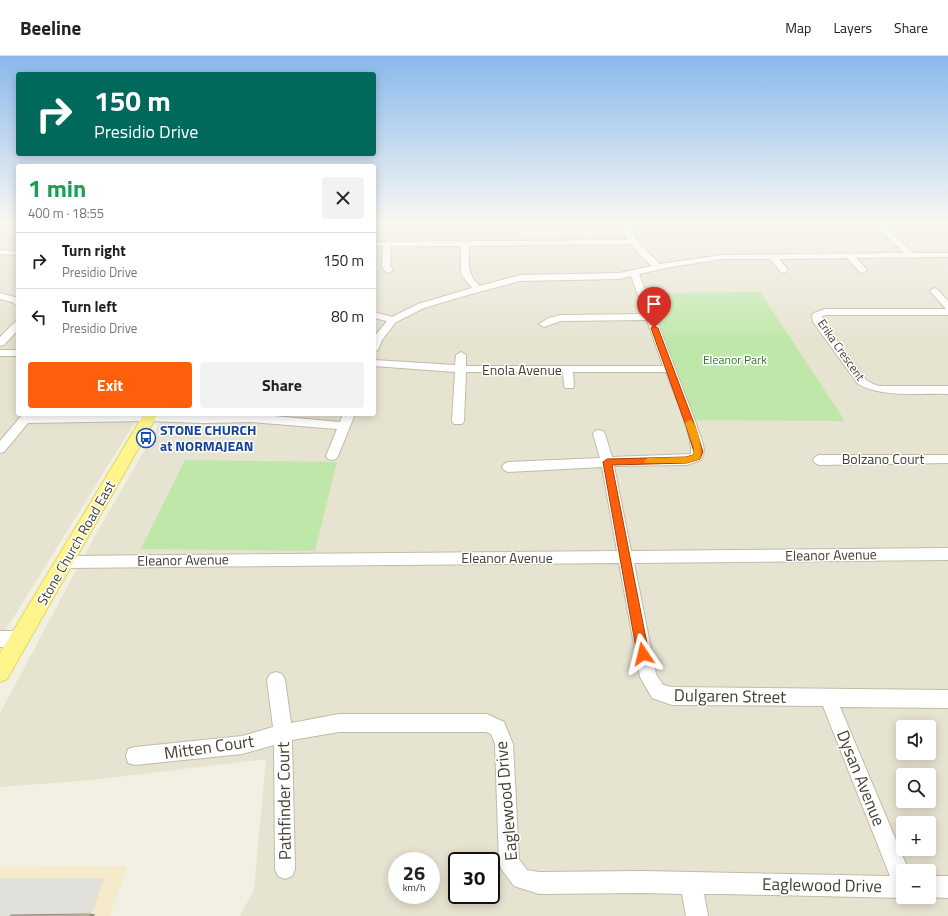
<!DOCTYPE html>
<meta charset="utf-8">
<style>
:root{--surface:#fff;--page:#f2f2f2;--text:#222;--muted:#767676;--line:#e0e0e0;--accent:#ff5f0b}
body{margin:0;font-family:"Titillium Web",sans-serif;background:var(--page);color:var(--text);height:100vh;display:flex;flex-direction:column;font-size:15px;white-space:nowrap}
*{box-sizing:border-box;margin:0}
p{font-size:13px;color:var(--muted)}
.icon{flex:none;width:22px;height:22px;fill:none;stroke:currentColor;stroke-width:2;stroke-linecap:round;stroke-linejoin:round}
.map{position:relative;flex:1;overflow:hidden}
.details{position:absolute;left:16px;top:108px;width:360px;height:252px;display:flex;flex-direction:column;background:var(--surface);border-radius:4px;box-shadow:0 2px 10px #0003}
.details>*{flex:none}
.top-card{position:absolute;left:16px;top:16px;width:360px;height:84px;border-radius:4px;box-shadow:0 2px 10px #0003;background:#00695c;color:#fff;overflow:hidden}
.tools{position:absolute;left:896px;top:664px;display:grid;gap:8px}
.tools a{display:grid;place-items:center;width:40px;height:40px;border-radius:4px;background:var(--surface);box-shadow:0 2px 10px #0003;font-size:20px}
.speed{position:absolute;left:388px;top:796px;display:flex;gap:8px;font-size:20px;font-weight:700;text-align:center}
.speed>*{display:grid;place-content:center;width:52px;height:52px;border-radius:50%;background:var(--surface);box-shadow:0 2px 10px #0003;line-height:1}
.speed small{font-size:10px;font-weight:400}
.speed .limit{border:2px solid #111;border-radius:6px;background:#fff;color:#111}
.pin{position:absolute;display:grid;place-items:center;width:34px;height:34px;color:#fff;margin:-41px -17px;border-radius:50% 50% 50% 0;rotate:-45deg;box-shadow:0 0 4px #0007}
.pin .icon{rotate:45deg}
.me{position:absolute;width:44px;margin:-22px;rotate:350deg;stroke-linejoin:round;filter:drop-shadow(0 0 3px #0008)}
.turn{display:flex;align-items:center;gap:14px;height:84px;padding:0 12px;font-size:18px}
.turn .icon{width:52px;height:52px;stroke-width:2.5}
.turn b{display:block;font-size:28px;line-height:34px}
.round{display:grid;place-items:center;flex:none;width:42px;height:42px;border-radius:4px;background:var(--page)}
.summary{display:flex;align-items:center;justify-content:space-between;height:68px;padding:0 12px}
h1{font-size:24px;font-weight:700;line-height:30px;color:#1e9e55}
.cta{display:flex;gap:8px;margin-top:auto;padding:8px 12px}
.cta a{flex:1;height:46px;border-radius:4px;background:var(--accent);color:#fff;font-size:16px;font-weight:700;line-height:46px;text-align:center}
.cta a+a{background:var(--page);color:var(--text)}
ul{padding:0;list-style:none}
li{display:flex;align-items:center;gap:12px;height:56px;padding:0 12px;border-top:1px solid var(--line)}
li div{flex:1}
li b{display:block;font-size:15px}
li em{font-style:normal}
header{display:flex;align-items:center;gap:24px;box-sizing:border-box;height:56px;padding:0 20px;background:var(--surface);border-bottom:1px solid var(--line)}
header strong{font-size:19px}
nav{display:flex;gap:22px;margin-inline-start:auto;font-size:14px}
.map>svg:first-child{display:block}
</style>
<header>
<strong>Beeline</strong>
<nav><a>Map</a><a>Layers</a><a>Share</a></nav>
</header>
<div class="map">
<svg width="948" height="860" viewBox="0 0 948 860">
<rect width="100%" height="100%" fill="#f1f0e2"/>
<g fill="#e6e3d0" fill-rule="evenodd">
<path d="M0,166H18V168L5,179L18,180V358H140L0,583Z"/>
<path d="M374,166H948V860H240L254,834L266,703L92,724L0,731V657L86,496L165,358H374ZM903,671H929V697H903ZM903,719H929V745H903ZM903,767H929V793H903ZM397,805H431V839H397ZM457,805H491V839H457ZM903,815H929V841H903Z"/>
</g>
<path fill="#f5ebcb" d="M127,810L110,860H0V811Z"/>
<g fill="#bfe7a9">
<path d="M760,236L845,365L695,364L648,237Z"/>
<path d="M185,404L337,406L315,495L141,493Z"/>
</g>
<path fill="#e1e0db" d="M0,822H104L91,860H0Z"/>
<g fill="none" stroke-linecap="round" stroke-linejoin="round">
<defs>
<g id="minor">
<path d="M619,166H627L640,189L660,208L722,199L904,197L872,166H880L913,197H948V201L856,202L867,214L863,217L860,216L847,202L779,203L788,214L784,217L781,216L770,203H722L671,211L639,218L697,370C700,381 708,394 701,404L687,409L614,410L631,495L948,492V504L634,507L656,618L663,629L672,631L948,634V652L840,651L909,815H903V841H905L903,842L723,838H704L708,860H686L682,838L642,837L539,838L514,830L502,814L499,807L495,688L491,678L486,676H339L292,684L295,813L292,820L285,823L278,820L275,813L274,689L242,698L135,709L128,707L126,700L128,693L135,691L242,680L273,671L267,624L270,618L276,616L282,618L285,624L291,667L339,658H487L504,666L513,688L519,803L527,814L539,816L642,815L890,820L823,650L672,649L652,642L640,621L619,507L65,512L60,510L58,506L60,502L65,500L617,495L602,411L508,416L504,414L502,411L504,408L508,406L600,402L593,378L595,375L599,374L603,375L605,378L612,401L691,398C693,380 673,335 666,316H573L574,330L573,332H565L564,330L563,316H466L464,365L462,368H454L452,365L455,316L374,310V304L455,309L456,299L461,296L466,299V310H663L647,264L561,265L544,271L539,268L549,262L561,259L645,258L631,220L619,223L520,225L471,238L424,252L396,266L382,284L378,294L374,295V281L387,265L374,262V256L392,261L418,248L472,232L461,218V190H391L390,210L393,214L389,217L386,216L382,210L383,190H374V186L628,184ZM631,188L639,198L652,210L619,217L520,219L480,230C466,219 469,206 469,190Z"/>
<path d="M688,166H696L697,168L693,170H690Z"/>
<path d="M781,166H789L790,167L786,169Z"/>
<path d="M0,194L18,195V199L0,198Z"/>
<path d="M934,232L937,233L948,245V259H826L822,260L823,266L866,324L873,328L879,330H948V338C921,337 882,342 858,328L813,266L812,259L814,257L825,253H946L930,235Z"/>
<path d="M0,237L18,242V250L12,246L0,243Z"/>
<path d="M18,265V274L4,289L0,290V281L15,266Z"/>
<rect x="0" y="294" width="18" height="6"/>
<path d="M23,358H251L340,366L343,358H355L338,400L336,403L332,404L328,403L326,400L337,373L251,366L204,367L146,365L28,367L4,396L0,397V385Z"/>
<path d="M819,399H948V407L819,409L815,407L813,404L815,401Z"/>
<path d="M0,575H20L26,578L28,583L26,588L20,591H0Z"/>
<path d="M929,820H948V842L927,841H929Z"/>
</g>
<path id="major" d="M144,358H158L7,623L0,626V597Z"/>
</defs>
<use href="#minor" stroke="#c0bca7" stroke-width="2"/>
<use href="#major" stroke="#e6d75c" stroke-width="2"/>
<use href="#minor" fill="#fff" fill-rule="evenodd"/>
<use href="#major" fill="#fff58d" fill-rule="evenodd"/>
</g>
<path fill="#949080" d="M91,858H95L94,860H90Z"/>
<path fill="#d3cdb7" stroke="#949080" d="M91,858L90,860H10L11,859Z"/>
<linearGradient id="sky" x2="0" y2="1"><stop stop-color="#89b8ec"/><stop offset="0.58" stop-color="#f9f8f2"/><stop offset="1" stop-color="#f9f8f2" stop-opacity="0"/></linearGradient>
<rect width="948" height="286" fill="url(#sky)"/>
<path fill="#ff5f0b" stroke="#a63e07" d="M654,270L658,272L695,370L703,396L700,403L687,407L612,409L649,598L647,601L643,603L639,601L637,598L603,406L607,403L686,401L693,399L694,396L686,370L651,272Z"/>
<path fill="#f59e0b" d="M690,364C698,367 703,395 700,403L687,407H645L644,405L648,402L686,401L693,399L694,392L685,367Z"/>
<defs>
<symbol id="bus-ring" viewBox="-11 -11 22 22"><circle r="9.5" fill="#fff" stroke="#1a4fb4" stroke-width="1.5"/><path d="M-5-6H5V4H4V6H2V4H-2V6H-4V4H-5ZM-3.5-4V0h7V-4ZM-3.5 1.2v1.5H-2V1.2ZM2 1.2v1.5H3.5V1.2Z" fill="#1a4fb4"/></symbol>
</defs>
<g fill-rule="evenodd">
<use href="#bus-ring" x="135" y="371" width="22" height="22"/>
</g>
<g text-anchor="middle" stroke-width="3" stroke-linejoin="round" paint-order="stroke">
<g font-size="12" fill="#434032" stroke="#fff">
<text transform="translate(841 294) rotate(55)" y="4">Erika Crescent</text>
</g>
<g font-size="12" fill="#347525" stroke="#fff">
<text x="735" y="308">Eleanor Park</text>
</g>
<g font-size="14" fill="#434032" stroke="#fff">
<text x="522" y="319">Enola Avenue</text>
<text x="883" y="408">Bolzano Court</text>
<text transform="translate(76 487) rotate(-60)" y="5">Stone Church Road East</text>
<text transform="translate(831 499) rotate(-1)" y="5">Eleanor Avenue</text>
<text x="507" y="507">Eleanor Avenue</text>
<text transform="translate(183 504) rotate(-1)" y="5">Eleanor Avenue</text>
</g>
<g font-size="14" font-weight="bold" fill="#164399" stroke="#fff" text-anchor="start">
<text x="160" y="379">STONE CHURCH<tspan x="160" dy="16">at NORMAJEAN</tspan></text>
</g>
<g font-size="17" fill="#434032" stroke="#fff">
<text transform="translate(730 640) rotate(1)" y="6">Dulgaren Street</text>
<text transform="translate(209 691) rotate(-8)" y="6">Mitten Court</text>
<text transform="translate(861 722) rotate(68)" y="6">Dysan Avenue</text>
<text transform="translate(284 745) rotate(-91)" y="6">Pathfinder Court</text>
<text transform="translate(506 745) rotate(-95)" y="6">Eaglewood Drive</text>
<text transform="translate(822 829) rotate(1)" y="6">Eaglewood Drive</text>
</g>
</g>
</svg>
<div class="tools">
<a><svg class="icon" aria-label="sound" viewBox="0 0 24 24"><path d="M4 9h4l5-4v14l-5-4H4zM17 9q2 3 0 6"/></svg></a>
<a><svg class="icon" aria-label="search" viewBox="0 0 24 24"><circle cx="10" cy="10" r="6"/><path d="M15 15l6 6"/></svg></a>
<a>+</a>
<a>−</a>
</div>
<div class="speed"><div>26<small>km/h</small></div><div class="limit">30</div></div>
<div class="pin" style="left:654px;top:272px;background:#d93025"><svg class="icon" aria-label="arrive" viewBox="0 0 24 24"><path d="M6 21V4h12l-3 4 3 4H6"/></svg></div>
<svg class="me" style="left:643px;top:598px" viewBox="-20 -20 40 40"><path d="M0-17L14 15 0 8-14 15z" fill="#ff5f0b" stroke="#fff" stroke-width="4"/></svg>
<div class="top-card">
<div class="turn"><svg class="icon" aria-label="right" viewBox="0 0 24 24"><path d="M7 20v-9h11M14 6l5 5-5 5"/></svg><div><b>150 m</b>Presidio Drive</div></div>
</div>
<section class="details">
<div class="summary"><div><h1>1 min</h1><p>400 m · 18:55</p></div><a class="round"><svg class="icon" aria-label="close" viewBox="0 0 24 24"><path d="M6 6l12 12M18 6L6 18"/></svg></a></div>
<ul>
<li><svg class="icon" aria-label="right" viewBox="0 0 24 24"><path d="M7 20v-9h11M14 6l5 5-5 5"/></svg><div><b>Turn right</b><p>Presidio Drive</p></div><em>150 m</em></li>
<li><svg class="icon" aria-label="left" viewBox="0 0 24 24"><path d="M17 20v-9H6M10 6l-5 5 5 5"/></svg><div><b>Turn left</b><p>Presidio Drive</p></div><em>80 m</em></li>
</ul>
<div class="cta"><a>Exit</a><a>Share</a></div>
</section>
</div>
